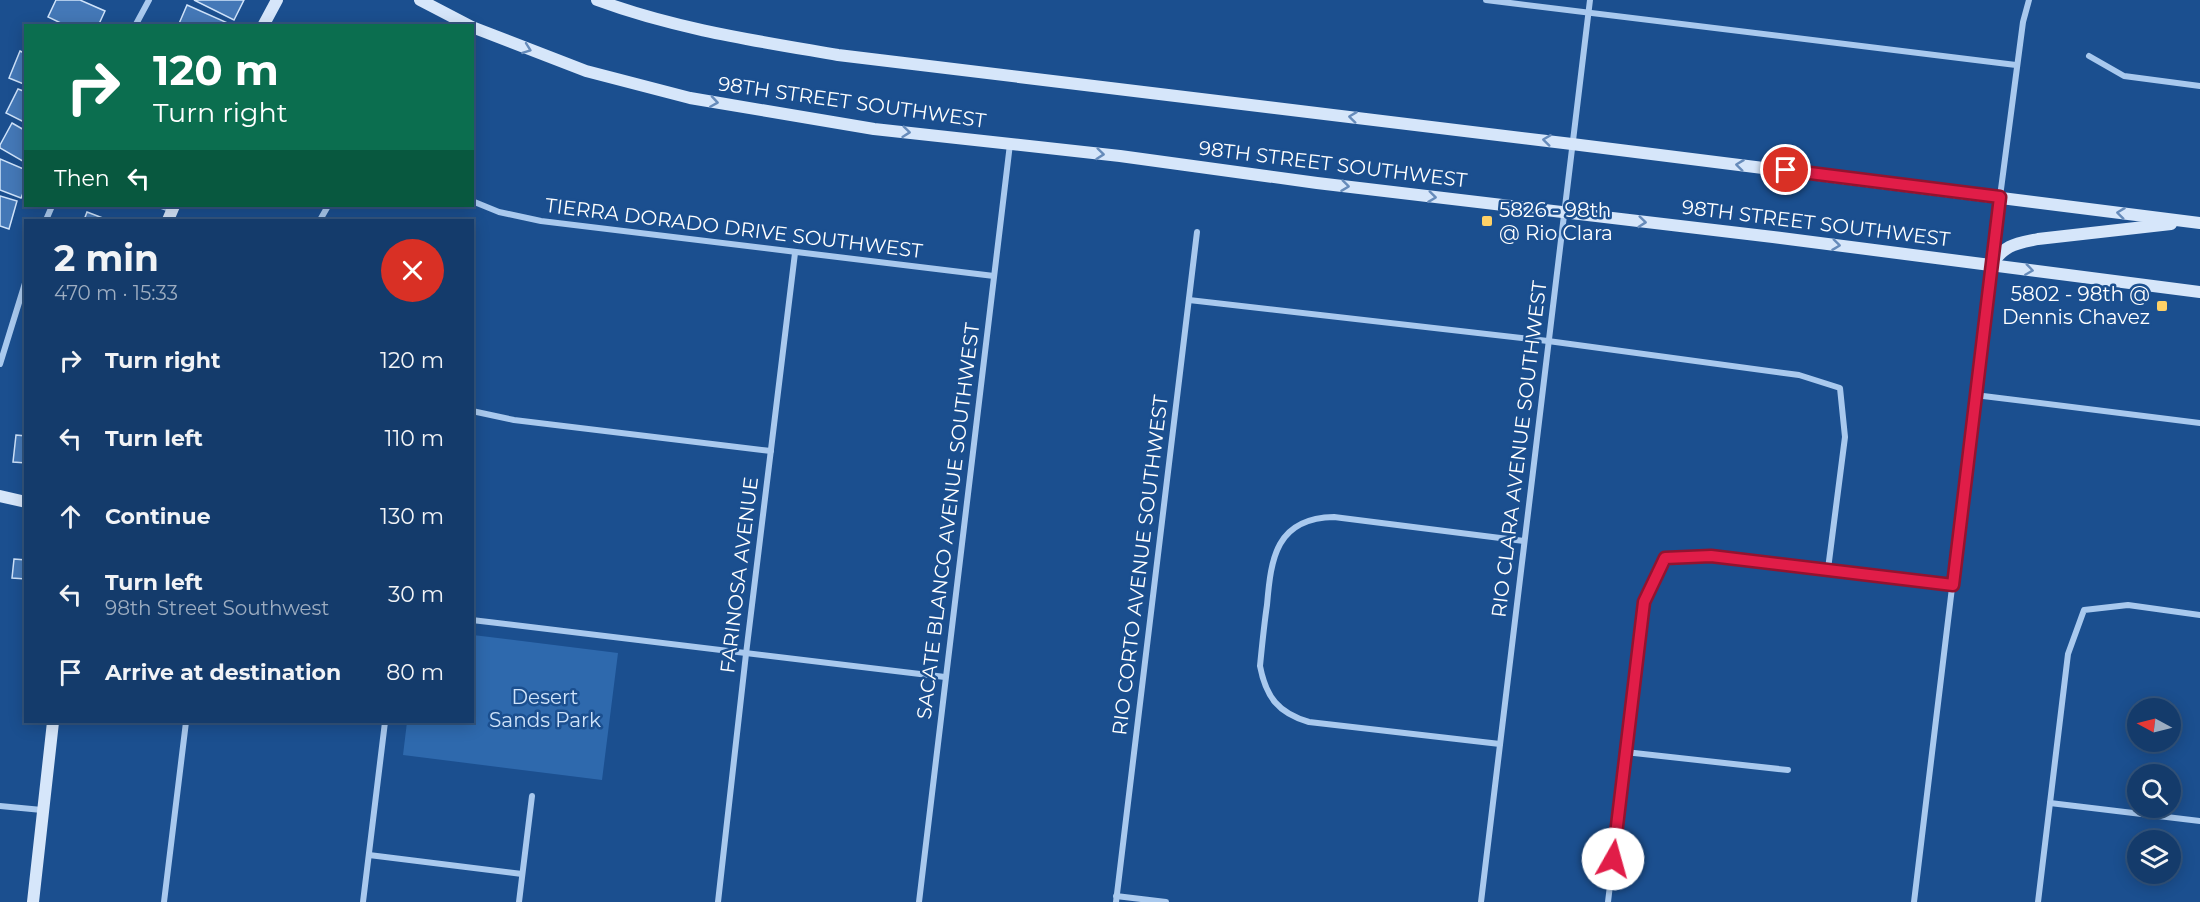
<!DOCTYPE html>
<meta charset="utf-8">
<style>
:root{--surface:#143b6b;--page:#1d4271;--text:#f1f3f6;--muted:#9dadc1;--line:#33557e}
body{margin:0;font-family:Montserrat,sans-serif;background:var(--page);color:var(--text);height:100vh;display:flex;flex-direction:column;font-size:22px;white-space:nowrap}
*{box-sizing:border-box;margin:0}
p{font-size:20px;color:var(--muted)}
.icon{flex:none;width:33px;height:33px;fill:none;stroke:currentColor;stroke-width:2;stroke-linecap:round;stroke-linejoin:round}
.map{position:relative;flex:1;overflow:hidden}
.drawer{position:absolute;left:24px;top:219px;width:450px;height:504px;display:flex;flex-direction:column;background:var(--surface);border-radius:0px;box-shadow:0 3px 15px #0003,0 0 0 2px var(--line)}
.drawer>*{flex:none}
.banner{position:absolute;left:24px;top:24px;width:450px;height:183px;border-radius:0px;box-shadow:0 3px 15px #0003,0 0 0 2px var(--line);background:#0b6e4f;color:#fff;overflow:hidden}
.needle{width:39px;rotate:277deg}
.fabs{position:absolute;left:2127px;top:698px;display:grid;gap:12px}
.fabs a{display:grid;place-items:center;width:54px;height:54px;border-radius:50%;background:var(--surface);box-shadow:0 3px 15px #0003,0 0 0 2px var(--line);font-size:30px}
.pin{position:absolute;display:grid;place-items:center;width:51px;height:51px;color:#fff;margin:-26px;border:3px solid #fff;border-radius:50%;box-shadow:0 2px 6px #0007}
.me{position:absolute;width:66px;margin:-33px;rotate:7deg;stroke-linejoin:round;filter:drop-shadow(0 0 4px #0008)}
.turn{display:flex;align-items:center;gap:21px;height:126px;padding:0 30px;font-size:27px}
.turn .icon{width:78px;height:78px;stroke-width:2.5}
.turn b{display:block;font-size:42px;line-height:51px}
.then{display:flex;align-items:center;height:57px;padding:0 30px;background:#0003;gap:12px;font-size:22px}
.round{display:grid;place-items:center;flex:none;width:63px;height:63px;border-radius:32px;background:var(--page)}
.summary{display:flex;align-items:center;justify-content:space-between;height:102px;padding:0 30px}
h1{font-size:36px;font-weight:700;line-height:45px}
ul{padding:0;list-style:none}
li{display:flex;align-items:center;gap:18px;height:78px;padding:0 30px}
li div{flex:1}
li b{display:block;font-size:22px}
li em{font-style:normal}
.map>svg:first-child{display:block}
</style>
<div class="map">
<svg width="2200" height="902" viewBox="0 0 2200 902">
<rect width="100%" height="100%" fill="#1b4f8f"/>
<path fill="#2e69ad" d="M473,635L618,653L602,780L403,755L407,722H472Z"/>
<g fill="#4478b7" stroke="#cfe3fa" stroke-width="1.5">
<path d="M56,0H80L105,11L98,26H67L48,17Z"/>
<path d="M194,0H244L234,20Z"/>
<path d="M187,5L230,24L229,26H178Z"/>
<path d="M20,51L26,54V85L9,78Z"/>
<path d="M18,89L26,92V123L6,113Z"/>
<path d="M12,123L26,131V163L0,148V145Z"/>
<path d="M0,159L26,170V186L21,198L0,190Z"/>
<path d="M0,196L17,201L9,229L0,226Z"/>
<path d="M87,212L108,220H84Z"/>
<path d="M16,435L26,436V463L13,462Z"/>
<path d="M14,559L26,560V579L12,578Z"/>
</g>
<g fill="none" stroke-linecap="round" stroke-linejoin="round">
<g stroke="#a9c9ee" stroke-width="6">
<path d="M1486,0L2016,65"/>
<path d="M135,26L149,0"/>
<path d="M2089,56L2124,76L2200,86"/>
<path d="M472,201L499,212L541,221L994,276"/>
<path d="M161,206L172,210"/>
<path d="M46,220L52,206"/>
<path d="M320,220L328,206"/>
<path d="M1189,300L1548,341L1799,375L1840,388L1845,437L1828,569"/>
<path d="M0,364L26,280"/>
<path d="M1975,395L2200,423"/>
<path d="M472,411L514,420L771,451"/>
<path d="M472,620L945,677"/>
<path d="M1500,744L1309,722C1278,713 1266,697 1260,666C1262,646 1264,625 1267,605C1271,558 1276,518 1334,517L1524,541"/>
<path d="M1625,752L1788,770"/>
<path d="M2050,803L2200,821"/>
<path d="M0,806L42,810"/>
<path d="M369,855L522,874"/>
<path d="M1116,896L1166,902"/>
<path d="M164,902L186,722"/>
<path d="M363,902L385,722"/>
<path d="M519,902L532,796"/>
<path d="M718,902L746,654L795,253"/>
<path d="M919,902L1010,144"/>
<path d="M1116,902L1197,232"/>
<path d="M1481,902L1590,0"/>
<path d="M1608,902L1644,602L1665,558L1711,556L1953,585"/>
<path d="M1914,902L1991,265L2023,22L2029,0"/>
<path d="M2038,902L2068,654L2084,610L2128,605L2200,615"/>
</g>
<g stroke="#d6e6fa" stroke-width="12">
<path d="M420,0L470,26"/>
<path d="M597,0C675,29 757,41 838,55L1572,144L2200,223"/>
<path d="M263,26L277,0"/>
<path d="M472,27L586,71L690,98L874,129L1120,156L1317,183L1773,237L2200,292"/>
<path d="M168,220L174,206"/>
<path d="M1991,265C2006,244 2014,244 2038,239L2171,224"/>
<path d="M0,496L26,502"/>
<path d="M33,902L53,722"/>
</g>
</g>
<defs><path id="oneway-chevron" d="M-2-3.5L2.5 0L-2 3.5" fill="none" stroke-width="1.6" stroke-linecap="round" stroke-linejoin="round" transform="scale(1.5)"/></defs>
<g stroke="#668bba">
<use href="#oneway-chevron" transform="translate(527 49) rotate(20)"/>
<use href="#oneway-chevron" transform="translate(714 102) rotate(9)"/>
<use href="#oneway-chevron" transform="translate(1353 117) rotate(-173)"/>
<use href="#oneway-chevron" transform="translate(906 132) rotate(6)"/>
<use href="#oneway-chevron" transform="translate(1547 140) rotate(-173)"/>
<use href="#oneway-chevron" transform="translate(1100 154) rotate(6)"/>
<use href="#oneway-chevron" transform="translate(1740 165) rotate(-173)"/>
<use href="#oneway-chevron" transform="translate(1345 186) rotate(7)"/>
<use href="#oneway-chevron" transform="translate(1432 197) rotate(7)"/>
<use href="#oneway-chevron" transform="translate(2121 213) rotate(-173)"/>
<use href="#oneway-chevron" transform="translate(1642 222) rotate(6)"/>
<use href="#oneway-chevron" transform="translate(1836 245) rotate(7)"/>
<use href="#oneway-chevron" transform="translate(2029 270) rotate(8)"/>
</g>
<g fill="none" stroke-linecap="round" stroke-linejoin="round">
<defs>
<path id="route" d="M1613,859L1644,602L1665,558L1711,556L1953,585L2000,197L1786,170"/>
</defs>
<use href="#route" stroke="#92132f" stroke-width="15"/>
<use href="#route" stroke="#e11d48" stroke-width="10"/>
</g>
<g fill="#ffd166" stroke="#1b4f8f" stroke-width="2">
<rect x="1481" y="215" width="12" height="12" rx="3"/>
<rect x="2156" y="300" width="12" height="12" rx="3"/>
</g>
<g text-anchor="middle" stroke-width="5" stroke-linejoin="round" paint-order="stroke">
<g font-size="20" fill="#fff" stroke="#1b4f8f">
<text transform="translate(852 102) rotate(8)" y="7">98TH STREET SOUTHWEST</text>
<text transform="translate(1333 164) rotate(7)" y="7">98TH STREET SOUTHWEST</text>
<text transform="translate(1816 223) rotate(7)" y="7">98TH STREET SOUTHWEST</text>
<text transform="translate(734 228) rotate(7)" y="7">TIERRA DORADO DRIVE SOUTHWEST</text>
<text transform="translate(1519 449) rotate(-83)" y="7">RIO CLARA AVENUE SOUTHWEST</text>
<text transform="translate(948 521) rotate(-83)" y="7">SACATE BLANCO AVENUE SOUTHWEST</text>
<text transform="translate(1140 565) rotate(-83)" y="7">RIO CORTO AVENUE SOUTHWEST</text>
<text transform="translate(739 575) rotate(-83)" y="7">FARINOSA AVENUE</text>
</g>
<g font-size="20" fill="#fff" stroke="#1b4f8f" text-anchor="start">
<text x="1499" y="217">5826 - 98th<tspan x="1499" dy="23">@ Rio Clara</tspan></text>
<text x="2150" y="301" text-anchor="end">5802 - 98th @<tspan x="2150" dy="23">Dennis Chavez</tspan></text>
</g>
<g font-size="20" fill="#cfe3fa" stroke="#1b4f8f">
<text x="545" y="704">Desert<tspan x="545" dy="23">Sands Park</tspan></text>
</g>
</g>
</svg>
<div class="fabs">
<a><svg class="needle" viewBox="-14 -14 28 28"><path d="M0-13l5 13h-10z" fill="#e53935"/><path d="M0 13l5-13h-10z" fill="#9dadc1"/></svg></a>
<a><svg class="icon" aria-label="search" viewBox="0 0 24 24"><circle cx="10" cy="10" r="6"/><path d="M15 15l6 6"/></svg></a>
<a><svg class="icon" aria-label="layers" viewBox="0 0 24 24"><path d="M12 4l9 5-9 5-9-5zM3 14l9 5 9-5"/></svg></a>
</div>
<div class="pin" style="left:1786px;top:170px;background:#d93025"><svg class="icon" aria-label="arrive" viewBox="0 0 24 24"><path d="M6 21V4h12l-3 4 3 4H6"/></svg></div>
<svg class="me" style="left:1613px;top:859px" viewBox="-20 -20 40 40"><circle r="19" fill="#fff"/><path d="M0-13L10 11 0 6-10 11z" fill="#e11d48"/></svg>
<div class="banner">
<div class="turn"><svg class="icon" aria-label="right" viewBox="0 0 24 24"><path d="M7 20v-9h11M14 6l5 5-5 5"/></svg><div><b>120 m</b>Turn right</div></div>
<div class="then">Then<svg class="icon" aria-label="left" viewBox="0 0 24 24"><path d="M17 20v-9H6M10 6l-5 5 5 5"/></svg></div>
</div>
<section class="drawer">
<div class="summary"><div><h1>2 min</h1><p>470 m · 15:33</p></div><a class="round" style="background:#d93025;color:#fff"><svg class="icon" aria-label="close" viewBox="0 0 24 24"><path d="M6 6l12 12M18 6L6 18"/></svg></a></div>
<ul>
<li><svg class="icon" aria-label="right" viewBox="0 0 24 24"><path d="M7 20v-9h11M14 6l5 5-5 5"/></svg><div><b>Turn right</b></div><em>120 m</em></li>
<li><svg class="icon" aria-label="left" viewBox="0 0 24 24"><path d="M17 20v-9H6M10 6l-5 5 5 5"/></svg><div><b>Turn left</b></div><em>110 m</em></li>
<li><svg class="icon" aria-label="ahead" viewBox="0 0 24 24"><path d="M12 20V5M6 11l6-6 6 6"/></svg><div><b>Continue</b></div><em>130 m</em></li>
<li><svg class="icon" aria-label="left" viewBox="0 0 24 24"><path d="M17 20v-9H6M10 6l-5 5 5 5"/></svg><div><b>Turn left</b><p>98th Street Southwest</p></div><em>30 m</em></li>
<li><svg class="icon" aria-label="arrive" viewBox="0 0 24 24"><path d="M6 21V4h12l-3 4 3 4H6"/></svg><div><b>Arrive at destination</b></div><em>80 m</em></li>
</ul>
</section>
</div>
